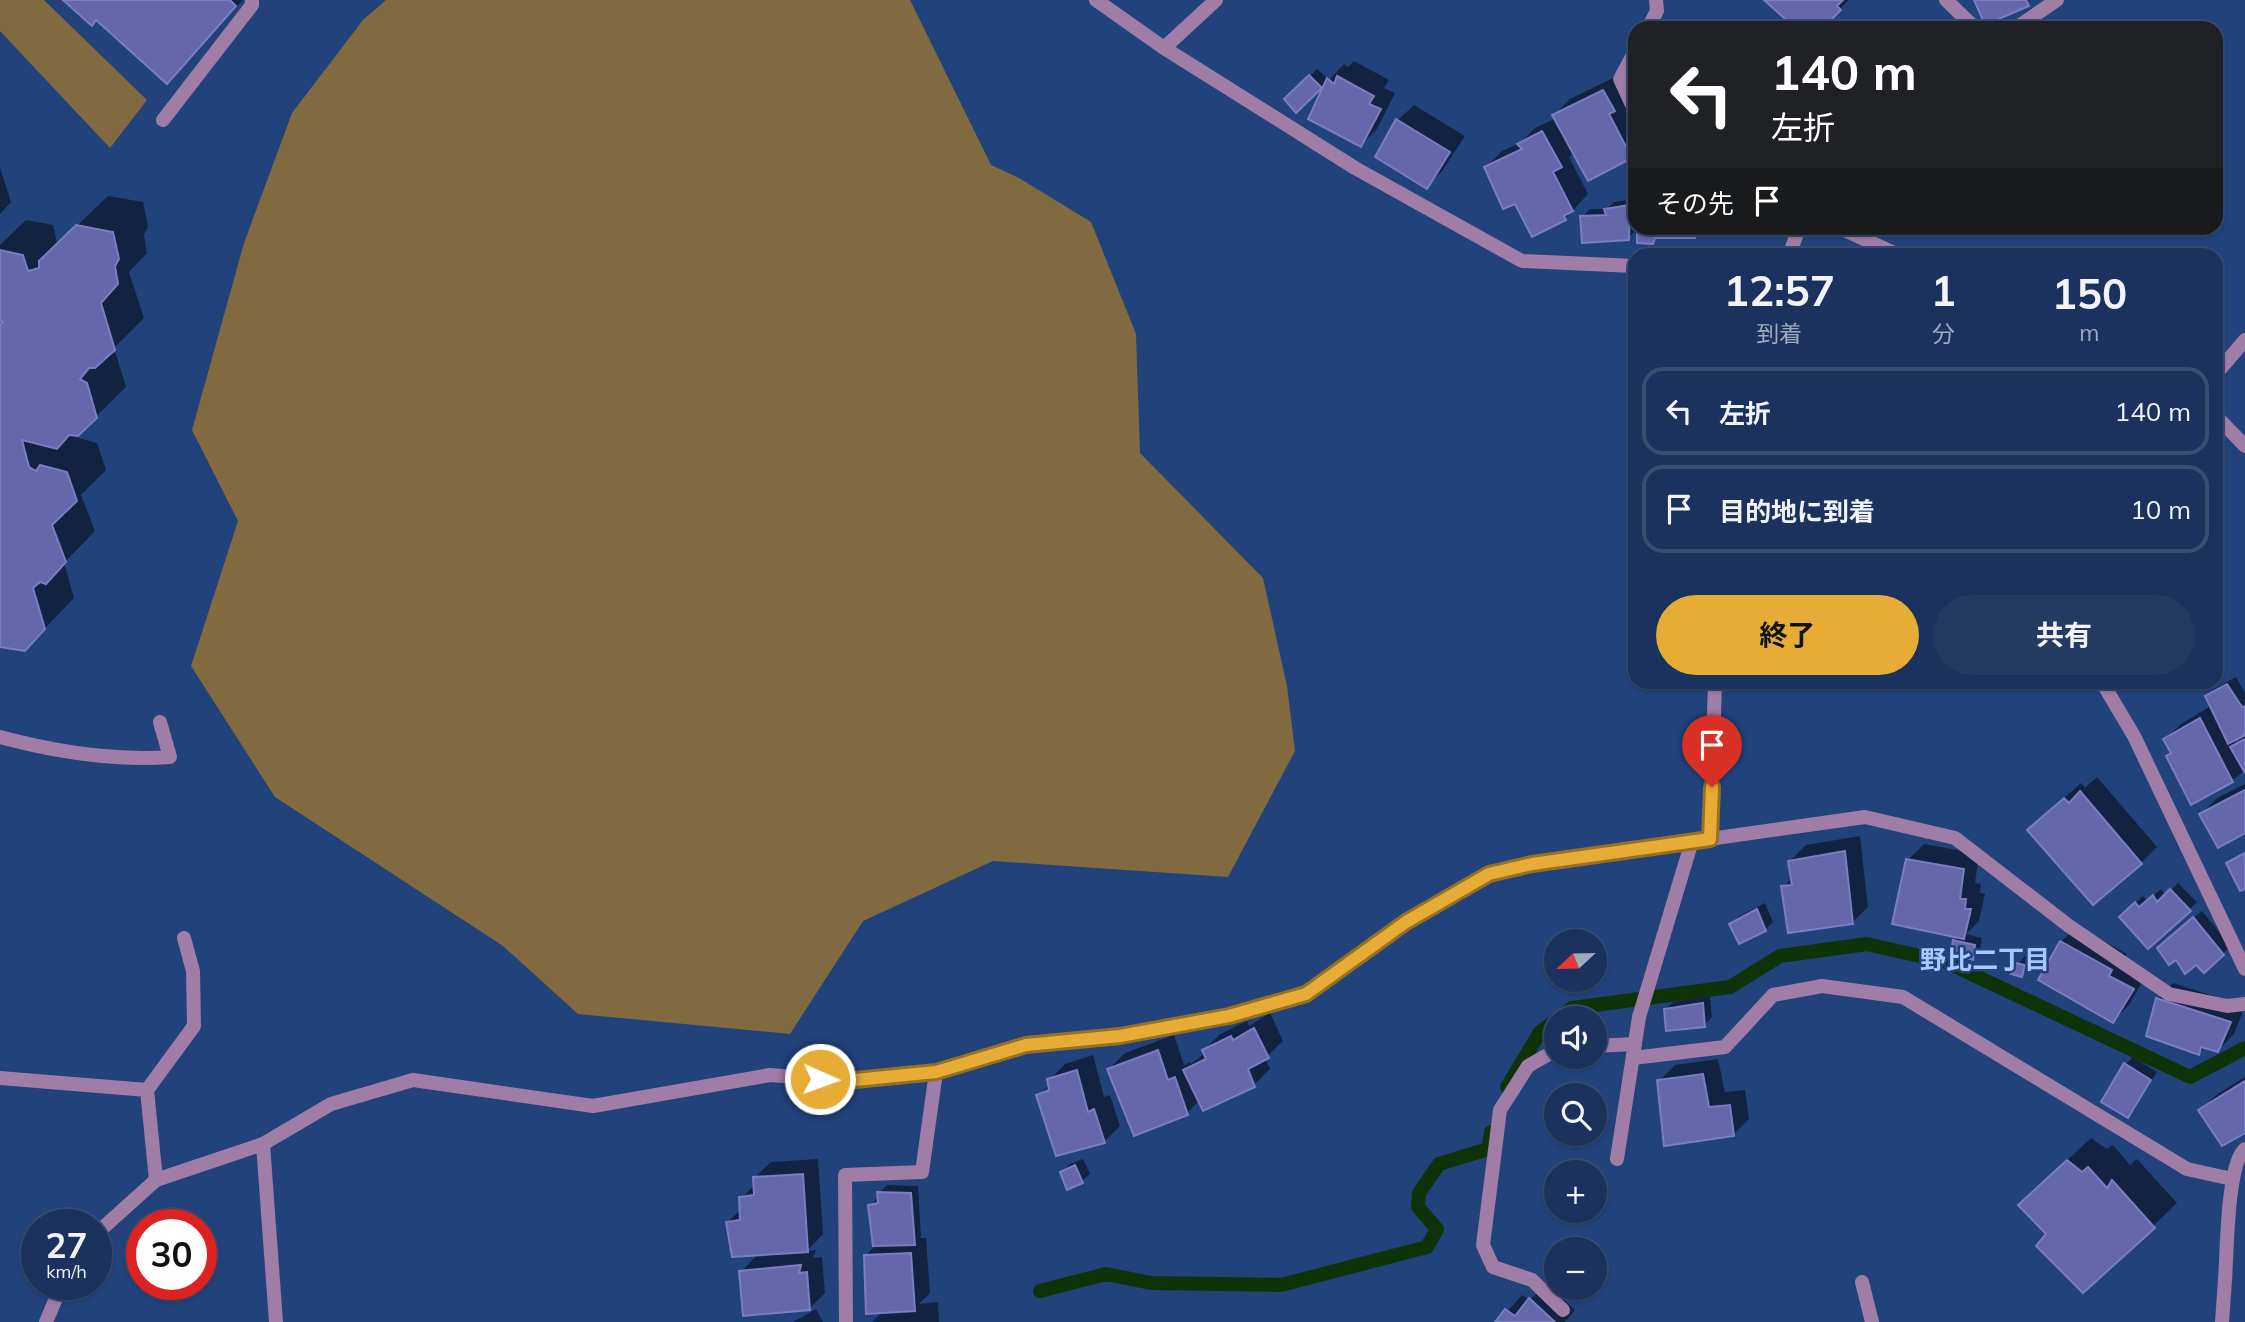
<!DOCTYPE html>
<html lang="ja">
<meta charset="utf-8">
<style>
:root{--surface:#1a325d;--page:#233a63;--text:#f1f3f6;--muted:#9faabc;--line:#384d72;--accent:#e6ac36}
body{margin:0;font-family:Mulish,"Noto Sans JP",sans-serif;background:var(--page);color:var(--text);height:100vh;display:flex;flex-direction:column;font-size:26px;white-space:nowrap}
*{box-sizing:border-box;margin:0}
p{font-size:23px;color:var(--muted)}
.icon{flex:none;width:38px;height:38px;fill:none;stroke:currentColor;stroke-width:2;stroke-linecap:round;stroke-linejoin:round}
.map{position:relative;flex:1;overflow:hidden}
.panel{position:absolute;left:1628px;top:248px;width:595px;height:441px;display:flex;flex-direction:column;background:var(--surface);border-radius:21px;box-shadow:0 2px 5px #0004,0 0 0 2px var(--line)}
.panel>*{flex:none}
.banner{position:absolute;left:1628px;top:21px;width:595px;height:214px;border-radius:21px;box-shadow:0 2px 5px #0004,0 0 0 2px var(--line);background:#202124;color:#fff;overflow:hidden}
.needle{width:46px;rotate:248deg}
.tools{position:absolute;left:1544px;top:929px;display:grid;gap:14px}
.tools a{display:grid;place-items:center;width:63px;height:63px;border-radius:50%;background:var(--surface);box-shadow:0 2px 5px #0004,0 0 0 2px var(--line);font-size:35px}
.speed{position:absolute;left:21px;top:1209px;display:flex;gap:14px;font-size:35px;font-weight:700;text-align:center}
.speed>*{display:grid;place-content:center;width:91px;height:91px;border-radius:50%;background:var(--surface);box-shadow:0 2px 5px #0004,0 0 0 2px var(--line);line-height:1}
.speed small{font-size:18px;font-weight:400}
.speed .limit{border:10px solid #d22;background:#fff;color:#111}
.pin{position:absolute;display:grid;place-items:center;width:60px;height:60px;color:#fff;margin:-72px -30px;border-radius:50% 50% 50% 0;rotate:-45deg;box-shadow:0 0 7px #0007}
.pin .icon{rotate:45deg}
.me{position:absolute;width:77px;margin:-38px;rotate:92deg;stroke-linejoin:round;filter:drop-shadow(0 0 5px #0008)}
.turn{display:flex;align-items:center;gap:24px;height:147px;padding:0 28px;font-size:32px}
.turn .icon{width:91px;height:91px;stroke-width:2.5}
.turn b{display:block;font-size:49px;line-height:60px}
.then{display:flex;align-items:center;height:66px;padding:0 28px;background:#0003;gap:14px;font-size:26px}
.eta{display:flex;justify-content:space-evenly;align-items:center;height:119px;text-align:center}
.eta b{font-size:42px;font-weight:700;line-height:49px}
.action{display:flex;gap:14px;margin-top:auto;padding:14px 28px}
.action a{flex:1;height:80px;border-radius:42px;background:var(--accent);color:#111;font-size:28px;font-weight:700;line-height:80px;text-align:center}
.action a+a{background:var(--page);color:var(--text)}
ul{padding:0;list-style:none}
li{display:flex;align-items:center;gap:21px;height:88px;margin:0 14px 10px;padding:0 14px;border:4px solid var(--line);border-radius:21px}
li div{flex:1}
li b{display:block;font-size:26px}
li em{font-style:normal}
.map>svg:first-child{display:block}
</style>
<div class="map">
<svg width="2245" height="1322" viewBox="0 0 2245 1322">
<rect width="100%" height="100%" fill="#22427c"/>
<g fill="#816a40">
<path d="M0,0H44L147,100L110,148L0,31Z"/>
<path d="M386,0H910L991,165L1019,178L1091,222L1136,334L1140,453L1263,578L1287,686L1295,751L1228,877L993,861L863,921L790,1034L578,1014L503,946L275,797L191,666L238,521L192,430L244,243L292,113L363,20Z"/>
</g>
<g fill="#0007">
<path d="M66,0H243L167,81L97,18Z"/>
<path d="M1767,0H1849L1821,28H1797Z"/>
<path d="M1354,61L1389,80L1384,88L1395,93L1377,129L1361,145L1328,81L1296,110L1286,99L1317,69L1329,80L1344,64L1348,67Z"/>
<path d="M1619,75L1625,99L1634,117V152L1631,156L1574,152L1569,157L1588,194L1565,219L1516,202L1486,167L1502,151L1520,143L1535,128L1556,118L1554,115L1570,99Z"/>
<path d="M1414,105L1465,136L1442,171L1427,186L1398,120Z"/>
<path d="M0,168L11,202L0,214Z"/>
<path d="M108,196L143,202L148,227L144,234L147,253L129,272L144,318L111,351L116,354L126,387L75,437L97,443L106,470L81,495L95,531L64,563L74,598L25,649L0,645V327L6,321L0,319V245L26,220L53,225L57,243L60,242Z"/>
<path d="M1634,199V228H1639L1628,238L1582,217L1590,209H1607L1614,202Z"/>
<path d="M1639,228H1703L1694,237L1658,236L1652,243L1639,242Z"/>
<path d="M2236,677L2245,693V733L2234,739L2236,743L2245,734V770L2232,781L2173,752L2165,740L2181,724L2211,706L2207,696L2214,689Z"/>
<path d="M2097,777L2157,847L2141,863L2046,814L2081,783L2085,788Z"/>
<path d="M2245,784V831L2201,814L2217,798Z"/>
<path d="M1860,836L1868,907L1852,923L1783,887L1793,877L1790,861L1806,845Z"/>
<path d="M1924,844L1979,854L1975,883L1981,884L1980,893L1985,894L1979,921L1966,934L1982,938L1980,950L1972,958L1954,941L1958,936L1908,860Z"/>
<path d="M2178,883L2197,902L2189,910L2121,917L2143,896L2147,901L2161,889L2166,896Z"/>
<path d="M1765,903L1773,922L1765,930L1731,924L1738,917Z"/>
<path d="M2202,911L2231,946L2204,971L2167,941Z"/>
<path d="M2077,926L2127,954L2124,960L2148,972L2129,1005L2113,1021L2061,942Z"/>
<path d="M2025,956L2032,958L2029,967L2021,975L2018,964Z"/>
<path d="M2173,983L2245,1006L2234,1034L2218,1050L2206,1046L2199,1053L2158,999Z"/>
<path d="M1710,996L1712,1017L1704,1025L1666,1009L1673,1002Z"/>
<path d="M1270,1013L1283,1041L1265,1058L1270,1069L1254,1085L1204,1108L1200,1100L1187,1113L1109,1069L1125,1053L1174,1035L1184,1065L1190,1062L1191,1064L1205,1053L1204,1050L1220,1034L1247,1021L1249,1026Z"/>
<path d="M1093,1055L1104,1097L1110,1095L1120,1126L1104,1142L1038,1096L1050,1084L1049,1080L1065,1064Z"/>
<path d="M2133,1057L2157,1072L2135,1109L2128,1116L2126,1064Z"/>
<path d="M1718,1059L1725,1092L1745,1090L1749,1119L1733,1135L1659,1081L1675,1065Z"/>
<path d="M2245,1077V1130L2201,1110L2216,1095Z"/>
<path d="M2091,1138L2107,1149L2113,1145L2130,1165L2137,1159L2177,1203L2153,1226L2048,1234L2044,1182Z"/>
<path d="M818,1159L823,1234L807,1251L816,1250L813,1258L822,1257L825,1293L809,1309L741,1272L759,1253L728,1222L741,1209V1198L756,1184L755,1177L771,1162Z"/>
<path d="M1083,1159L1090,1174L1082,1181L1062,1172L1070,1164Z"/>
<path d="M887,1185L918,1186L921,1236L919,1238H926L930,1293L919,1304L938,1302L939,1322H872L883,1311L865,1256L875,1246L870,1205L879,1197V1193Z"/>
<path d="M1546,1283L1575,1310L1565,1322H1498L1522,1295L1530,1300Z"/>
<path d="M816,1309L823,1322H793Z"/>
</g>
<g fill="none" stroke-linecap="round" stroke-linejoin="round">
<g stroke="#0f3309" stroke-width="14">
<path d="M1558,1018L1572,1008L1730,987L1780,956L1867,944L1946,962L2190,1077L2245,1048"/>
<path d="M1507,1087L1540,1032L1556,1020"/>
<path d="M1040,1291L1106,1274L1151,1283L1281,1285L1427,1247L1437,1229L1418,1207L1419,1193L1439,1164L1488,1149L1491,1132"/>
</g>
</g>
<g fill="#6567ab" stroke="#7a7dc3" stroke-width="2">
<path d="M63,0H230L236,6L167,84L96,20L92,26Z"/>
<path d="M1764,0H1843L1837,6L1841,10L1823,28H1795Z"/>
<path d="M1974,0H2026L2029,6L1985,25Z"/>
<path d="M1309,75L1322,88L1296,113L1284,99Z"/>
<path d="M1337,76L1374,96L1369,104L1381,109L1361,147L1308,119L1327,78L1334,84Z"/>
<path d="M1603,90L1615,111L1609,114L1632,158L1588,181L1552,115Z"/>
<path d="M1396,119L1450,152L1427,189L1375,157Z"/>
<path d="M1542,131L1562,167L1553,172L1573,211L1564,216L1566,220L1532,237L1515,204L1503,209L1484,167L1522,149L1517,144Z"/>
<path d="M1630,205L1629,240L1582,243L1580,216L1606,215L1604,209Z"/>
<path d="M76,225L113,232L119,259L115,266L118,284L101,303L115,350L95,368H89L80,379L87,383L97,418L78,436L69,435L57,449L22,440L29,467L36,471L40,465L67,472L77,501L52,525L66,562L46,584L40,582L33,588L45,629L25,651L0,647V325L3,322L0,321V250L23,255L28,271L39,268V261Z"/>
<path d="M1637,228H1694L1695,238H1655L1653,244L1637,243Z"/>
<path d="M2227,684L2242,707L2245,706V735L2228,744L2205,696Z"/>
<path d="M2200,718L2233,782L2191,805L2166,756L2171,753L2163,739Z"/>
<path d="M2245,739V773L2230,747Z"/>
<path d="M2245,790V833L2218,848L2199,814Z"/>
<path d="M2080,791L2142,864L2093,905L2027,830L2064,798L2069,803Z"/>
<path d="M1845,851L1853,924L1788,933L1781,886L1792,885L1788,861Z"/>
<path d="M2245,853V889L2240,891L2226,863Z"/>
<path d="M1906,859L1964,869L1960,899H1966L1965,909H1971L1964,939L1892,924Z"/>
<path d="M2170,889L2191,911L2148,949L2119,917L2135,902L2139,907L2153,895L2157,902Z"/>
<path d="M1757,909L1766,931L1739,944L1729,924Z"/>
<path d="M2193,917L2224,955L2204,973L2196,965L2185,974L2176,960L2169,965L2157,948Z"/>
<path d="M1953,940L1975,945L1973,960L1951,953Z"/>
<path d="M2060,941L2112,970L2109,976L2134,989L2113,1023L2038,980Z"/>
<path d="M2016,963L2025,965L2022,977L2011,974Z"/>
<path d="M2156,998L2231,1022L2218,1052L2201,1047L2199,1055L2146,1036Z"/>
<path d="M1703,1003L1705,1027L1666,1031L1664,1009Z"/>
<path d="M1254,1028L1269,1058L1248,1069L1255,1087L1203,1111L1183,1070L1206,1059L1202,1050L1231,1036L1233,1040Z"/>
<path d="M1158,1050L1168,1080L1175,1077L1188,1115L1134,1136L1107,1069Z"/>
<path d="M2124,1063L2151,1080L2128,1118L2101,1102Z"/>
<path d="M1077,1070L1088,1112L1094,1109L1105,1143L1056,1156L1036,1095L1049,1090L1047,1079Z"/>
<path d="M1703,1074L1709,1107L1730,1105L1734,1136L1664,1146L1657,1080Z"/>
<path d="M2245,1081V1133L2222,1146L2198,1110Z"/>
<path d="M2067,1160L2082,1172L2088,1167L2107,1188L2112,1180L2155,1228L2083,1293L2036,1246L2046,1234L2018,1205Z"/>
<path d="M1075,1165L1083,1183L1067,1190L1060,1172Z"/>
<path d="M803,1174L808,1252L732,1257L726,1222L740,1220L739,1197L754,1195L753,1177Z"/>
<path d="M877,1192L911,1193L915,1245L873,1246L868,1205L878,1203Z"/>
<path d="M911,1253L915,1311L866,1314L864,1255Z"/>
<path d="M801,1265L799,1273L807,1272L810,1310L743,1316L739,1271Z"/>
<path d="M1529,1298L1555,1322H1495L1505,1309L1515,1316Z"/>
</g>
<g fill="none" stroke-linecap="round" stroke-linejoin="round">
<g stroke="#a07da7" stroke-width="14">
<path d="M1946,0L1975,28"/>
<path d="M1648,28L1657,11L1656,0"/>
<path d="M1634,53L1620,79L1634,109"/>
<path d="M163,120L252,5V0"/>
<path d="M2216,374L2245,340"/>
<path d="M2216,416L2245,446"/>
<path d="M1710,839L1715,682"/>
<path d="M1594,1046L1635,1044"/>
<path d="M1556,1052L1549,1054L1528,1066L1500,1110L1483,1245L1493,1267L1532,1280L1563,1310"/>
<path d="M1633,1058L1725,1047L1773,995L1822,986L1903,997L2187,1169L2232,1179"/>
<path d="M0,1078L147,1090L156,1180"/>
<path d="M147,1090L194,1026L193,971L184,938"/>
<path d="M1862,1282L1872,1322"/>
<path d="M2222,1322L2225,1280"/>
</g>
<g stroke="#a07da7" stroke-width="14">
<path d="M1096,0L1164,48L1355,168L1522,261L1634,266"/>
<path d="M2016,28L2057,0"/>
<path d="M1164,48L1216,0"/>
<path d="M1840,228L1901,256"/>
<path d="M1789,256L1799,228"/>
<path d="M2102,682L2134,736L2245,969"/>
<path d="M0,737C56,752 112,761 170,757L160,722"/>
<path d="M263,1144L276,1322"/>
<path d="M1617,1159L1639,1017L1692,841"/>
<path d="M96,1234L156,1180L263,1144L331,1104L413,1080L593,1106L770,1075L845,1081L936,1072L1026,1045L1120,1036L1229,1016L1306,994L1406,922L1489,874L1532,864L1865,817L1955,838L2069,926L2169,994L2227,1006L2245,1004"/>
<path d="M2225,1280C2227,1254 2227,1163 2245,1149"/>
<path d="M46,1322L62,1284"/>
<path d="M846,1322L845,1175L922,1172L936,1072"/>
</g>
</g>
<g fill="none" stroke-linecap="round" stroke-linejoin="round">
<defs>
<path id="route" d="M820,1079L845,1081L936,1072L1026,1045L1120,1036L1229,1016L1306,994L1406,922L1489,874L1532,864L1710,839L1712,787"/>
</defs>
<use href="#route" stroke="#967023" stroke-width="18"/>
<use href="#route" stroke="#e6ac36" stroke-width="12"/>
</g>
<g text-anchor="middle" stroke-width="5" stroke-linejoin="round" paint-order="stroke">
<g font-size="26" font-weight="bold" fill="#a8c8ff" stroke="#22427c">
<text x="1985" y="969">野比二丁目</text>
</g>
</g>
</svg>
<div class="tools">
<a><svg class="needle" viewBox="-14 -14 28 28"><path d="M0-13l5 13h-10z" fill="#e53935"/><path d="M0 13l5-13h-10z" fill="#9faabc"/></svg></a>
<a><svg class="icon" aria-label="sound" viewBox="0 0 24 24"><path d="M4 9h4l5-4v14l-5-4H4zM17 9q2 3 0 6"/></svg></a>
<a><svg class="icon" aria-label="search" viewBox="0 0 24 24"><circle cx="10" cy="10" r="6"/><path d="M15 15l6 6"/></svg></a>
<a>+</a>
<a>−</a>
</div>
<div class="speed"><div>27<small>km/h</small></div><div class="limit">30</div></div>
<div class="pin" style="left:1712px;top:787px;background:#d93025"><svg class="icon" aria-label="arrive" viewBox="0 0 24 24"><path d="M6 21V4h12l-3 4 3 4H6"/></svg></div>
<svg class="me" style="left:820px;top:1079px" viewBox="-20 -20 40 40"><circle r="17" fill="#e6ac36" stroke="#fff" stroke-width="3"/><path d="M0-11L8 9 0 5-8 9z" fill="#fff"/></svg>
<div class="banner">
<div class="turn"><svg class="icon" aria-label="left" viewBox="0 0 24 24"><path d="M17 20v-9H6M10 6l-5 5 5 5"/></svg><div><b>140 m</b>左折</div></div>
<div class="then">その先<svg class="icon" aria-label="arrive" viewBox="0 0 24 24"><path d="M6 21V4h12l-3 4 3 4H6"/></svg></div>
</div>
<section class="panel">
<div class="eta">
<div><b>12:57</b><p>到着</p></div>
<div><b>1</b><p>分</p></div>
<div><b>150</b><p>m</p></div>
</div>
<ul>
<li><svg class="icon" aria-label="left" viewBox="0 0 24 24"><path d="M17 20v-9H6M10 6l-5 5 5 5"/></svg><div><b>左折</b></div><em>140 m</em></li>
<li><svg class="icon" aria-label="arrive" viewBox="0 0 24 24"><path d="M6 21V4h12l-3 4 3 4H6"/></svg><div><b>目的地に到着</b></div><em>10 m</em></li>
</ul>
<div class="action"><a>終了</a><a>共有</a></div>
</section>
</div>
